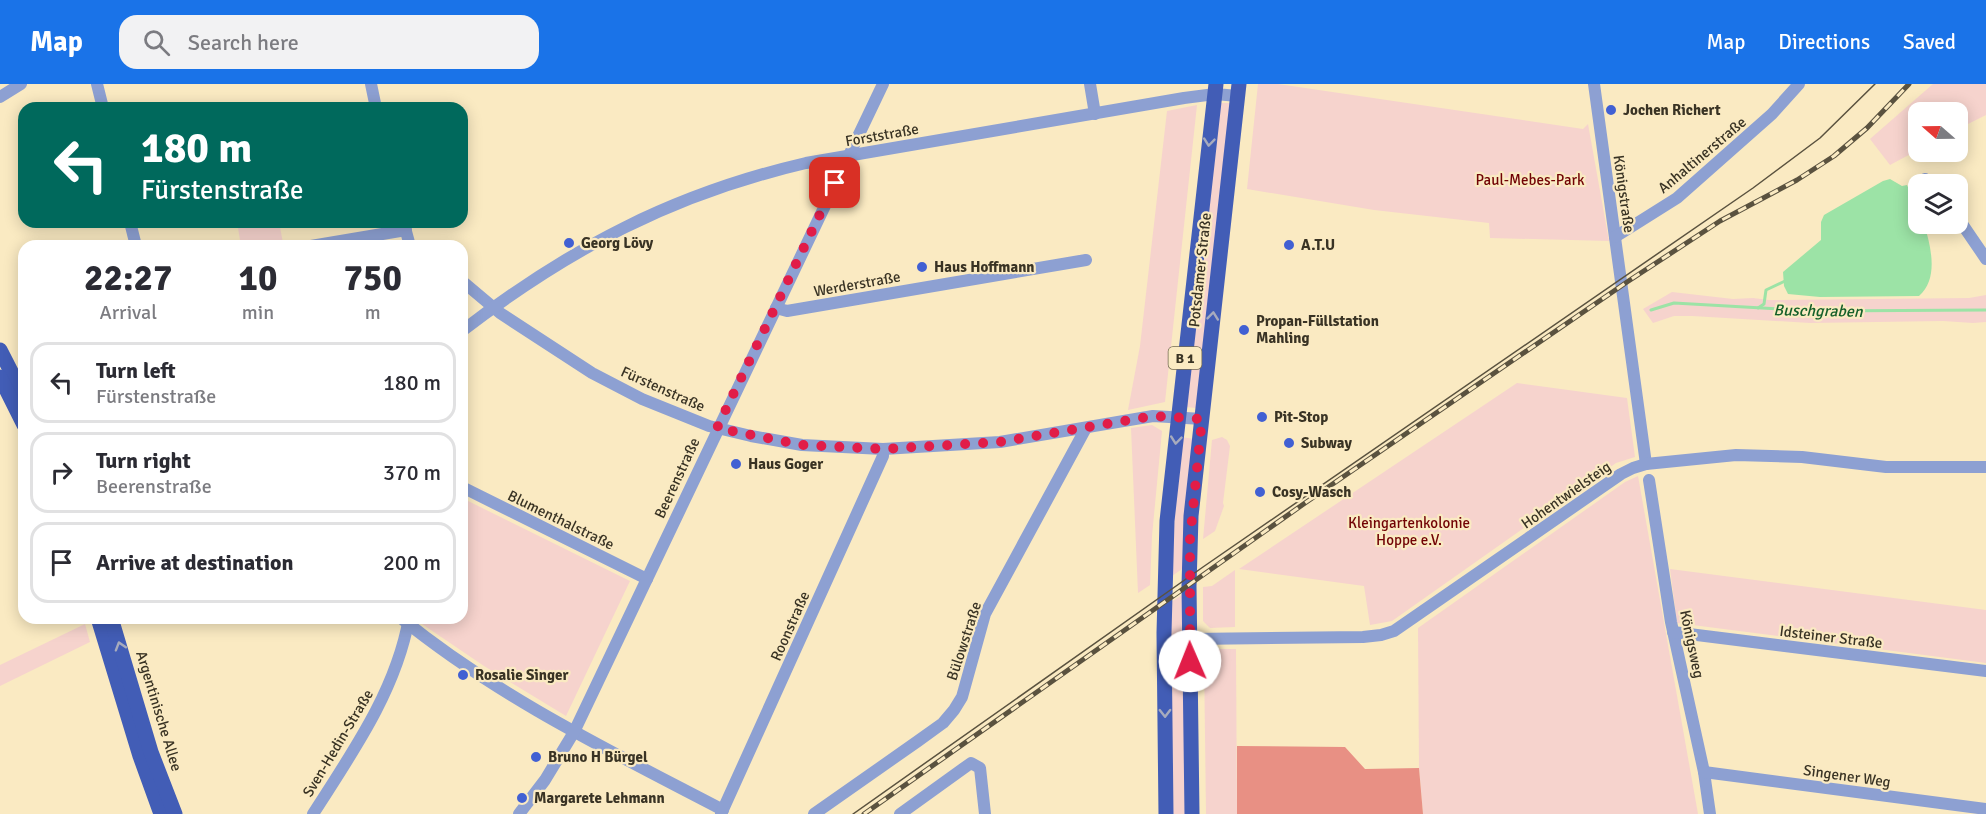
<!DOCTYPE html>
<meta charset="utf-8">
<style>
:root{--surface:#fff;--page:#f2f2f3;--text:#2b2b33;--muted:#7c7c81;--line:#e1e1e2;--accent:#1a73e8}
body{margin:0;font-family:Signika,sans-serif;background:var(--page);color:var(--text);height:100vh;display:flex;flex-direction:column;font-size:22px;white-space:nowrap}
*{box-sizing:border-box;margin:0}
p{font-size:20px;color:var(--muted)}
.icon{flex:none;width:33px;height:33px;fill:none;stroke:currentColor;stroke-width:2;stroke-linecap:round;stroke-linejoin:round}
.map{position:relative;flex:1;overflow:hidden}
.panel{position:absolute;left:18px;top:156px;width:450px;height:384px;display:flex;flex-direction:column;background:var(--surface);border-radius:18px;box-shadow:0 3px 15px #0003}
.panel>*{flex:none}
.guide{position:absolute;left:18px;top:18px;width:450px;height:126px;border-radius:18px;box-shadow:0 3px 15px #0003;background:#00695c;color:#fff;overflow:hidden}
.needle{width:39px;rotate:290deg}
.fabs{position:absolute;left:1908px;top:18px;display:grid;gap:12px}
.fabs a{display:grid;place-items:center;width:60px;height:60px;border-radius:12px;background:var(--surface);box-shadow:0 3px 15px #0003;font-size:30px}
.pin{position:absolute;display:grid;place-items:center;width:51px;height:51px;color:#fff;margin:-26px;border-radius:12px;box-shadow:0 3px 9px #0006}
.me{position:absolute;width:66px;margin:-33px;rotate:359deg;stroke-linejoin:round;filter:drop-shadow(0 0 4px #0008)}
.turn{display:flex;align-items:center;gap:21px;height:126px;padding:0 24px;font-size:27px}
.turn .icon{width:78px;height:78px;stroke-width:2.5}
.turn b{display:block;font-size:42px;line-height:51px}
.eta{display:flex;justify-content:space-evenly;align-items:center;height:102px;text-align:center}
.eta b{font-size:36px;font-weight:800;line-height:42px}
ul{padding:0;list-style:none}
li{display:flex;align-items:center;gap:18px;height:81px;margin:0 12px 9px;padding:0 12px;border:3px solid var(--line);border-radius:18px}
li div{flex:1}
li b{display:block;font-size:22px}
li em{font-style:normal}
header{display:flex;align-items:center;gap:36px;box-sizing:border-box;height:84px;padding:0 30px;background:var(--accent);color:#fff}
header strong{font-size:28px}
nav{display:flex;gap:33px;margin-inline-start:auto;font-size:21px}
.search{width:420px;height:54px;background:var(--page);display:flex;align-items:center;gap:15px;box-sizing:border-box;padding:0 21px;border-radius:18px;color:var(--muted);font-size:22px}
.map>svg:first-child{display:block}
</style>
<header>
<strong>Map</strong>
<div class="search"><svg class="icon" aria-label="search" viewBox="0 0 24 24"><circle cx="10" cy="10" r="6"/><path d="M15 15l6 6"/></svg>Search here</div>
<nav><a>Map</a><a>Directions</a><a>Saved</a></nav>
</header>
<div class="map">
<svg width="1986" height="730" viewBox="0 0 1986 730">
<rect width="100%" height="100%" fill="#faeac2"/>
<g fill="#f6d3cd">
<path d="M1258,0H1278L1583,45L1588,40L1609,157L1490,154L1489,139L1374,126L1247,105Z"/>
<path d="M1933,0H1986V31L1958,45V28H1918V66L1890,81L1870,55Z"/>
<path d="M1219,19H1230L1196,324L1186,323Z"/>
<path d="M1197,21L1165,318L1128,326L1140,262L1167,27Z"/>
<path d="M237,138H279L283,159L263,162H241Z"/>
<path d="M1672,208L1733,215L1753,214L1769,216L1969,214L1986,211V238L1973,239L1943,237L1810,239L1692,232H1674L1653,239L1643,225Z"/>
<path d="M1517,299L1627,314L1635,373L1616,379L1392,537L1370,541L1364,502L1239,485Z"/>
<path d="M1152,341L1162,347L1152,452L1150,501L1138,509L1131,344Z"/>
<path d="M1180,353L1195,355L1185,483L1169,494Z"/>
<path d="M1222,353L1227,356L1230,362L1223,419L1224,422L1215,447L1203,455L1212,356Z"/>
<path d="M1638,392L1698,730H1423L1419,684L1418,544L1625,398Z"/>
<path d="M462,414L630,497L566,632L484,582L422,540L423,534H462Z"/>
<path d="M1670,485L1986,526V579L1677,539Z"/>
<path d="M1235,486V543L1210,544L1203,537V503L1212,502Z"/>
<path d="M1185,509L1187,730H1170L1168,520Z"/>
<path d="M85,540L90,558L0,602V581Z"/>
<path d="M1211,565H1236L1237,730H1206L1204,572Z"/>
</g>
<path fill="#e89084" d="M1237,662L1345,663L1365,685L1419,684L1423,730H1237Z"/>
<path fill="#9ce3a6" d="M1890,95L1902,102L1907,101L1918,125V140H1924C1931,162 1939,195 1919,212L1820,213L1788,210L1784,202L1783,188L1821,156V138L1824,131L1883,97Z"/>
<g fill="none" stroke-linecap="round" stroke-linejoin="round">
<g stroke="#9ce3a6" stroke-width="3">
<path d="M1758,224L1764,220L1766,206L1785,197"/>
<path d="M1651,226L1674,219L1816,227L1986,226"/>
</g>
<g stroke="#8da0d2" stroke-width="12">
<path d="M97,0L103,24"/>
<path d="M371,0L376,24"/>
<path d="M1090,0L1095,30"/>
<path d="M1594,0L1646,380"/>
<path d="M0,13L21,0"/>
<path d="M1925,95L1931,100"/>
<path d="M1958,134L1986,175"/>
<path d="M130,138L136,162"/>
<path d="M404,140L410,162"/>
<path d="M1615,153L1677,114L1772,30L1799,0"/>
<path d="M311,162L406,146"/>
<path d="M462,197L500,229L592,289L642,315L709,342L751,352L802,361L883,365L1000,358L1153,332L1202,335"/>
<path d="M776,224L787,227L1086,176"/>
<path d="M462,247C570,164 673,110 806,79L1184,14L1215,10L1238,12"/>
<path d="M1649,396L1671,538L1704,688L1710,730"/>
<path d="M462,403L647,495"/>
<path d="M401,534C498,613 612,668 723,726"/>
<path d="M1673,548L1986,587"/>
<path d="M1190,555L1363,553L1381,551L1394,547L1621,390L1633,384L1646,380L1736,371L1802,373L1886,383H1986"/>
<path d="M1704,688L1986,725"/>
<path d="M313,730C352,669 396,607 409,534"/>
<path d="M519,730L545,696L574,648L883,0"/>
<path d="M721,730L883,372V365"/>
<path d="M814,730L918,657L943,639L954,626L962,613L985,530L1086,344"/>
<path d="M900,730L971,679L980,684L985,730"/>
</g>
<g stroke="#425db6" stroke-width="15">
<path d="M0,266L24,313"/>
<path d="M0,293L24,341"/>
<path d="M98,534L140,672L161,730"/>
<path d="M111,534L151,668L175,730"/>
<path d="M1166,730L1164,549L1167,437L1216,0"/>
<path d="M1192,730L1189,502L1191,432L1239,0"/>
</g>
<path stroke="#5a523f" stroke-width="1.5" d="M853,730L1203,483L1753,104L1820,54L1875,0"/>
<defs>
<path id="rail" d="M864,730L1305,419L1627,198L1720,137L1797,96L1834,72L1867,44L1909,0"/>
</defs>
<use href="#rail" stroke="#5a523f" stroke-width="5"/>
<use href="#rail" stroke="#faeac2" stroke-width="3" stroke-dasharray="9" stroke-linecap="butt"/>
</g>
<defs><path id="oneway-chevron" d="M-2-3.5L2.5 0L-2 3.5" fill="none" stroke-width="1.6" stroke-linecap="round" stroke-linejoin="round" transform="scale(1.5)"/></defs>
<g stroke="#a7abbd">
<use href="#oneway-chevron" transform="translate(1209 58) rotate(96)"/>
<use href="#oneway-chevron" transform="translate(1213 232) rotate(-84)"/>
<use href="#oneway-chevron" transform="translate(1176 356) rotate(96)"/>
<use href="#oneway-chevron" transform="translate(120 562) rotate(-107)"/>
<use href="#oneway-chevron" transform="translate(1165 629) rotate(89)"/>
</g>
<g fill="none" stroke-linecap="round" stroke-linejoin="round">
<path stroke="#e11d48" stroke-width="10" stroke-dasharray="0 18" d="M835,99L717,344L802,361L883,365L1000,358L1153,332L1202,335L1190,455V577"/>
</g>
<g fill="#4160d3" stroke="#faeac2" stroke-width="2">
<circle cx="1611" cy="26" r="6"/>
<circle cx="569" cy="159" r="6"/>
<circle cx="1289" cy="161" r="6"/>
<circle cx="922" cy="183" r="6"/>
<circle cx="1244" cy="246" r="6"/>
<circle cx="1262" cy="333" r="6"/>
<circle cx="1289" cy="359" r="6"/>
<circle cx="736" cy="380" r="6"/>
<circle cx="1260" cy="408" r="6"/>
<circle cx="463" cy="591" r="6"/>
<circle cx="536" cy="673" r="6"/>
<circle cx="522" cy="714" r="6"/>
</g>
<g text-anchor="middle" stroke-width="4.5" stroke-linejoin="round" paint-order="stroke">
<rect fill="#faeac2" stroke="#736a53" stroke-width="1.5" x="1168.5" y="263" width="33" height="22" rx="4.5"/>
<g font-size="14" font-weight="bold" fill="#393324">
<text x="1185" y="279">B 1</text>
</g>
<g font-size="15" font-weight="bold" fill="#393324" stroke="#faeac2" text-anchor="start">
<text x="1623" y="31">Jochen Richert</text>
<text x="581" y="164">Georg Lövy</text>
<text x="1301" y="166">A.T.U</text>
<text x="934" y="188">Haus Hoffmann</text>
<text x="1256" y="242">Propan-Füllstation<tspan x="1256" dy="17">Mahling</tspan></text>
<text x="1274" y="338">Pit-Stop</text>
<text x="1301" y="364">Subway</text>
<text x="748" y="385">Haus Goger</text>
<text x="1272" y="413">Cosy-Wasch</text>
<text x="475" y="596">Rosalie Singer</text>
<text x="548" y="678">Bruno H Bürgel</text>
<text x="534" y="719">Margarete Lehmann</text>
</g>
<g font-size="15" fill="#393324" stroke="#faeac2">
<text transform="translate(882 51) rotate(-10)" y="5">Forststraße</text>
<text transform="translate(1702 71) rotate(-40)" y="5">Anhaltinerstraße</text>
<text transform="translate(1624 110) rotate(82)" y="5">Königstraße</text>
<text transform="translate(1200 186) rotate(-84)" y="5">Potsdamer Straße</text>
<text transform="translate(857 200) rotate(-10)" y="5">Werderstraße</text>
<text transform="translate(663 305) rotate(24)" y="5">Fürstenstraße</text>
<text transform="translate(677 394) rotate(-65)" y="5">Beerenstraße</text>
<text transform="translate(1566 411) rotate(-35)" y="5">Hohentwielsteig</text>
<text transform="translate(561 436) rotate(26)" y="5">Blumenthalstraße</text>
<text transform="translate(790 542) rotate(-66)" y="5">Roonstraße</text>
<text transform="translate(1831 553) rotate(7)" y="5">Idsteiner Straße</text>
<text transform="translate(964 557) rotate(-72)" y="5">Bülowstraße</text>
<text transform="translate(1692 560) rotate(78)" y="5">Königsweg</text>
<text transform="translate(159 627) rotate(73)" y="5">Argentinische Allee</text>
<text transform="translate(338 659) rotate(-59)" y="5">Sven-Hedin-Straße</text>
<text transform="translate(1847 692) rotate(8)" y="5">Singener Weg</text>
</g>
<g font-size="15" fill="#710204" stroke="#faeac2">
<text x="1530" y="101">Paul-Mebes-Park</text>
<text x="1409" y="444">Kleingartenkolonie<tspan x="1409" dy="17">Hoppe e.V.</tspan></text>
</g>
<g font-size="16" font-style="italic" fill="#15602a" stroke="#faeac2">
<text transform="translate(1818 226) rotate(1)" y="6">Buschgraben</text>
</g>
</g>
</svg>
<div class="fabs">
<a><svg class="needle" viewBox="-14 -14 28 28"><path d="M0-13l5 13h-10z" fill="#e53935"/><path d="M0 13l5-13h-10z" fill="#7c7c81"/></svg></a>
<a><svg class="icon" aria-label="layers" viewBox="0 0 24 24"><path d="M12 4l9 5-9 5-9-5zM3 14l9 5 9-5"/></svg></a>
</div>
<div class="pin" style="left:835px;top:99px;background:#d93025"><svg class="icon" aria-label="arrive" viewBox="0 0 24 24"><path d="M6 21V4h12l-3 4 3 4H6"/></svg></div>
<svg class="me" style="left:1190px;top:577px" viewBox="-20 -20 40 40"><circle r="19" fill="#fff"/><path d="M0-13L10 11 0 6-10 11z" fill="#e11d48"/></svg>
<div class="guide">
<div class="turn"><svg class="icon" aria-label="left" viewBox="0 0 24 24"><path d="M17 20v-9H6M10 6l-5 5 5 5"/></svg><div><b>180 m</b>Fürstenstraße</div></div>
</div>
<section class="panel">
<div class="eta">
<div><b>22:27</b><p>Arrival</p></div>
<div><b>10</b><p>min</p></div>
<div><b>750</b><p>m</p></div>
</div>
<ul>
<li><svg class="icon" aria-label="left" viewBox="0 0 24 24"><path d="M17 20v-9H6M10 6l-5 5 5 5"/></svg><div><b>Turn left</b><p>Fürstenstraße</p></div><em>180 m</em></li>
<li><svg class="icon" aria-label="right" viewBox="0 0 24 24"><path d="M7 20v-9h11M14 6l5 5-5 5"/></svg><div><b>Turn right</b><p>Beerenstraße</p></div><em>370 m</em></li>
<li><svg class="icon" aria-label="arrive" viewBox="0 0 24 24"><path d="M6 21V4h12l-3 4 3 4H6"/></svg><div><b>Arrive at destination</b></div><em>200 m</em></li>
</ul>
</section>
</div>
